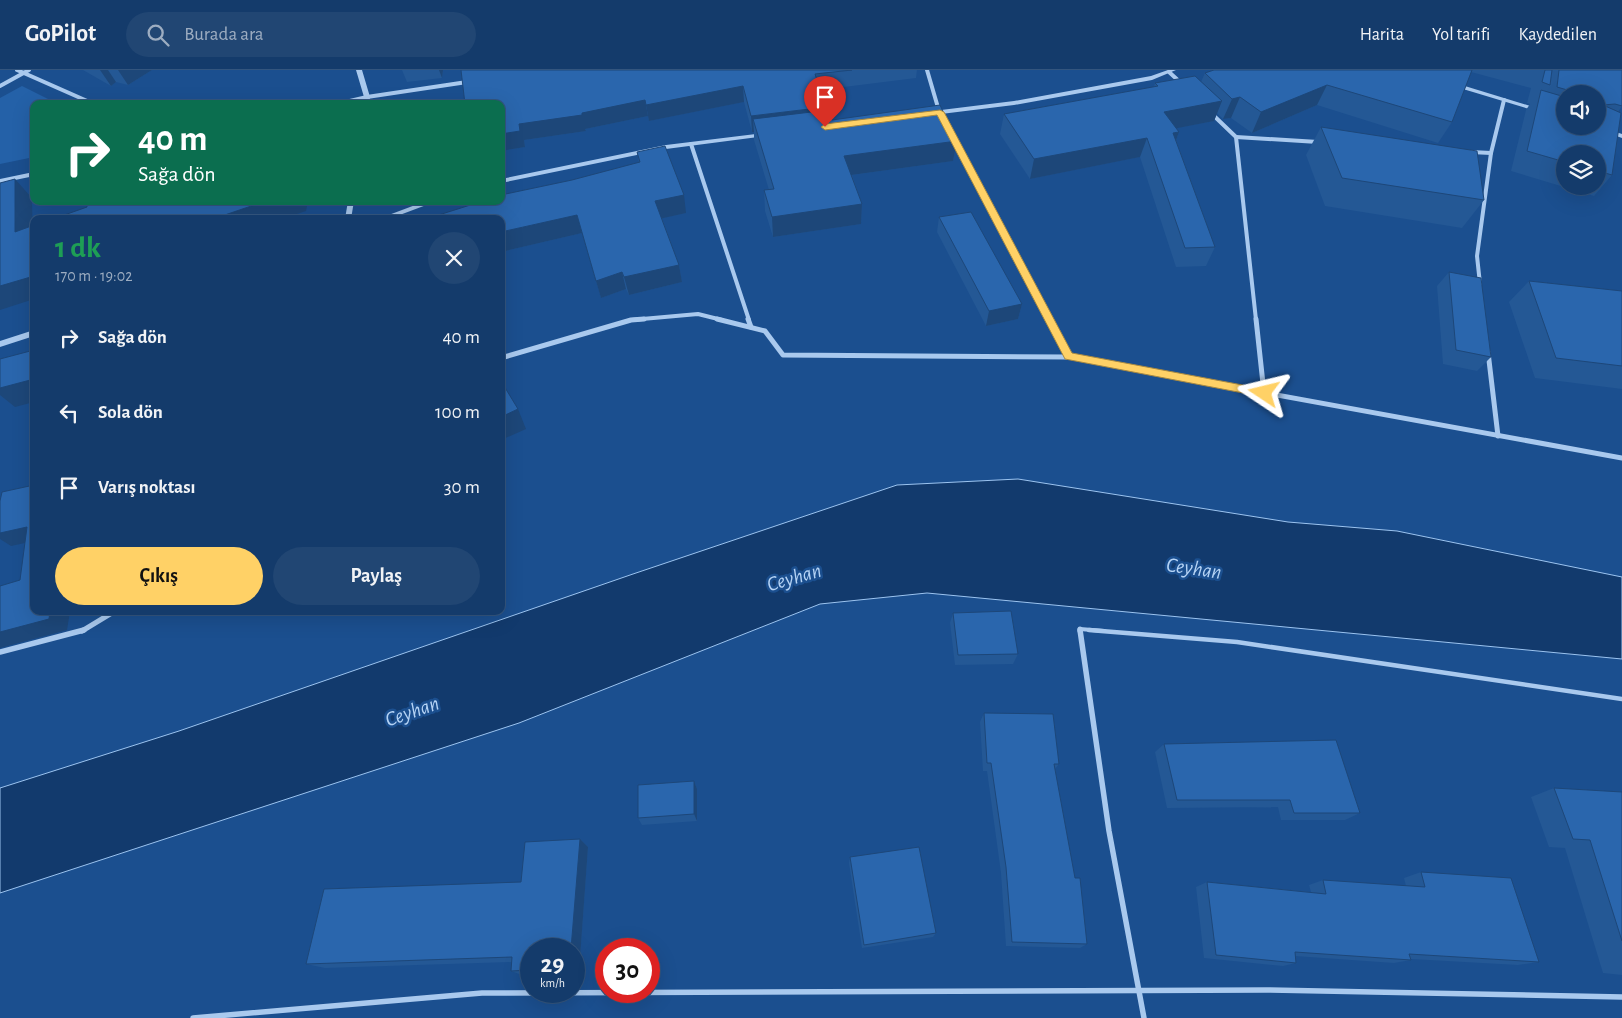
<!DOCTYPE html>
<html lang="tr">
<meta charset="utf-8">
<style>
:root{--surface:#143b6b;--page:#214673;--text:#f1f3f6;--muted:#9dadc1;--line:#33557e;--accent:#ffd166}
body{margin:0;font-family:"Alegreya Sans",sans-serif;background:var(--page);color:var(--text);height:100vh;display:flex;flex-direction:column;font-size:19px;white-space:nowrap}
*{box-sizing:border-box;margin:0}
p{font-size:16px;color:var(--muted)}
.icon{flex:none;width:28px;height:28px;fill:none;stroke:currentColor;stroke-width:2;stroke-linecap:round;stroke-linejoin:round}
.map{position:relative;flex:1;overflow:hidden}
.details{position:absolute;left:30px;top:145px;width:475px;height:400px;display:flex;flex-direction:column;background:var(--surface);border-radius:10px;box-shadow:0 5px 20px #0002,0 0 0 1px var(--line)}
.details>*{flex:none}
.hud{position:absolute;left:30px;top:30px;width:475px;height:105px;border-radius:10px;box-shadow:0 5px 20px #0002,0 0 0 1px var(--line);background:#0b6e4f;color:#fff;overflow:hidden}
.fabs{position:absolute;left:1556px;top:15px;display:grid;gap:10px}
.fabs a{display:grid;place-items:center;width:50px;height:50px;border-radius:50%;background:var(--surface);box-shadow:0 5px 20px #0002,0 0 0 1px var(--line);font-size:25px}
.speed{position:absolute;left:520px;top:868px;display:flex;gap:10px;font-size:25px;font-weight:700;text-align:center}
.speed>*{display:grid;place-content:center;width:65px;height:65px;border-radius:50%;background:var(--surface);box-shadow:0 5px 20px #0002,0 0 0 1px var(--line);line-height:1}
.speed small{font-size:12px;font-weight:400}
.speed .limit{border:8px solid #d22;background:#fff;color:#111}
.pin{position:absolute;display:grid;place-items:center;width:42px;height:42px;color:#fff;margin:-51px -21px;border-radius:50% 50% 50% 0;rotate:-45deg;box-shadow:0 0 5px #0007}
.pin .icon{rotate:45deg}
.me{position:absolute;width:55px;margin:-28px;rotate:280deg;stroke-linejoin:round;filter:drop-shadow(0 0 4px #0008)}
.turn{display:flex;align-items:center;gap:18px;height:105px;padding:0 25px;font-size:22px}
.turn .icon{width:65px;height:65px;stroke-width:2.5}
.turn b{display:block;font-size:35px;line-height:42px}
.round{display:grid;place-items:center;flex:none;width:52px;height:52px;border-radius:26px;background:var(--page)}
.headline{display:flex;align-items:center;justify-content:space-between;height:85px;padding:0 25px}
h1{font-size:30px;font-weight:700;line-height:38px;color:#1e9e55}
.button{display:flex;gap:10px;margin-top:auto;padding:10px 25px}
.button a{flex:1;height:58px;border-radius:30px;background:var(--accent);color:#111;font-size:20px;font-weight:700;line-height:58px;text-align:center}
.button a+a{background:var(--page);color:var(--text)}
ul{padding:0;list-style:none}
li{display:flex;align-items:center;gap:15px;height:75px;padding:0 25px}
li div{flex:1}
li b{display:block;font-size:19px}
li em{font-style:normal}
header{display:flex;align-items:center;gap:30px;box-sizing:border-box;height:70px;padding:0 25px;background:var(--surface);border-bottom:1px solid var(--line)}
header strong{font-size:24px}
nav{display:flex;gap:28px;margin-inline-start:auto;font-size:18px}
.search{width:350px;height:45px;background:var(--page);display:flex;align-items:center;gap:12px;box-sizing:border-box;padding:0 18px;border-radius:28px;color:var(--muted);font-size:19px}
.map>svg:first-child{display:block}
</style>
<header>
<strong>GoPilot</strong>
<div class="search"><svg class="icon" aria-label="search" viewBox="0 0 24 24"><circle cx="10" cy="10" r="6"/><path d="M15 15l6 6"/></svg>Burada ara</div>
<nav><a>Harita</a><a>Yol tarifi</a><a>Kaydedilen</a></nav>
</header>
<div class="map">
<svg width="1622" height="948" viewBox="0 0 1622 948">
<rect width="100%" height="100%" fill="#1b4f8f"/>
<path fill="#2461a8" d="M22,16L58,34H34V87L0,94V28Z"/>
<path fill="#123a6d" stroke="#9cc4f0" d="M1018,409L1288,452L1397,461L1622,507V589L927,523L820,534L519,653L0,823V718L179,661L633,504L897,415Z"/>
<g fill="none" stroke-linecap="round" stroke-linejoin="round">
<path stroke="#a9c9ee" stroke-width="4" d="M1080,559L1104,561"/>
<path stroke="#a9c9ee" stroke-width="4.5" d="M1089,560L1237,572L1622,629"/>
<g stroke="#a9c9ee" stroke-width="4">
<path d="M17,0L94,34"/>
<path d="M927,0L939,41"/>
<path d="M1169,2L1181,13"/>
<path d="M0,16L29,0"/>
<path d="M337,34L367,27L467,12"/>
<path d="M1212,44L1236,67L1256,250"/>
<path d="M1236,67L1318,72"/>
<path d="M953,68L1049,250"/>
<path d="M691,74L749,250"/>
<path d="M1471,82L1491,83"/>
<path d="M0,111L34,104"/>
<path d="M1480,214L1477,186L1491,83L1504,30"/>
<path d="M631,250L698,244L722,250"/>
</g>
<g stroke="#a9c9ee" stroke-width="5">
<path d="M717,249L765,261L783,285L1069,287"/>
<path d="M748,249L751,257"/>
<path d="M1049,249L1069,287L1622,388"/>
<path d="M1256,249L1264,323"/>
<path d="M1488,282L1498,366"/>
<path d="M501,288L631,250L644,249"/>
<path d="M1080,559V561"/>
<path d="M82,561L115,541"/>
</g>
<g stroke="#a9c9ee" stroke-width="5.5">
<path d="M1080,560L1109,761L1144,948"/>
<path d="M0,582L84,560"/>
<path d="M193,948L482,923L1267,920L1622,927"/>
</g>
<g fill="#a9c9ee" fill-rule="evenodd">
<path d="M356,0H362L370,27L369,34H363L364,27Z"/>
<path d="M1168,0H1176L1152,10L1014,35L933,45L930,43L933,41L1014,31L1151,6Z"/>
<path d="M1455,13L1540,39L1541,40L1536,41L1453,16L1452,15Z"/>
<path d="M1588,56H1598L1622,64V68Z"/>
<path d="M764,63L766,64V66L666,79L501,113V109L666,75Z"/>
<path d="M348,131H354L351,149H345Z"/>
<path d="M426,131H437L389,149H378Z"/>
<path d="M34,260V266L0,277V271Z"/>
</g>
</g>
<g fill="#245895" fill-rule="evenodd">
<path d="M83,0H152L128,15L116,12L111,16Z"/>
<path d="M402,0H443L442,8L407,12Z"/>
<path d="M461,0H917L916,8L820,20L826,37V40L832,50L957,71L953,91L852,105L862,134L861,154L773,167L765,141L764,120H769L754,70V62H752L744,32L649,51L648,46L585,59L586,61L524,70L525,77L501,81V34Z"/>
<path d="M1214,0H1622V36L1618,42L1612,105L1594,126L1511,101L1526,40L1530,34L1527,33L1531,18L1471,2L1452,52L1438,73L1317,35L1252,63L1231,48L1223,49L1217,43L1214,51L1176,58L1179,62L1176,70L1215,177L1206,196L1176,197L1140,87L1030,109L1000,64L1004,44L1154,17L1155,13L1201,12L1205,3ZM1565,24H1598L1565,56ZM1565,84H1598V116H1565Z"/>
<path d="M1321,57L1484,130L1462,158L1325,136L1306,85Z"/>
<path d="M637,82L686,143L662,148L679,195L682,212L629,225L626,219L601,228L582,163L501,182V149L572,110L639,93Z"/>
<path d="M939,147L1022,234L1018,249L986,256L937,162Z"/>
<path d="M1449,202L1491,287L1477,301L1443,294L1437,216Z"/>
<path d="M1529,211L1622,221V319L1535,308L1509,232Z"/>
<path d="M953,543L1018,584L1013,594L955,595L950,553Z"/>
<path d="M984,643L1059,694L1055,699L1087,874L1080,878L1006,876L1001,803L987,701H983L980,652Z"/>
<path d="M1164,674L1360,743L1345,750H1281L1278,737L1167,738L1155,682Z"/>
<path d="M694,711L697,719V751L642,755L638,748Z"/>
<path d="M1554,718L1622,722V905L1603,903L1565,778L1549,777L1531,727Z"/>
<path d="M580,769L588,777L579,902H574V879H531V904L522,905L511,901L512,892L325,898L306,894L521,812Z"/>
<path d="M850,787L936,863L933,867L862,878L849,793Z"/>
<path d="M1421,802L1539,892L1518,895L1411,889V890L1394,893L1295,886L1296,893L1283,896L1204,888L1196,817L1207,812L1311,822L1309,815L1323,810L1406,816L1404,808Z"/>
</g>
<g fill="#1d4779">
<path d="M100,0H108L116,12L111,16Z"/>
<path d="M118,0H152L128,15Z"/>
<path d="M439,0H443L442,8Z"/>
<path d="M1327,15L1317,35L1252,63L1261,42Z"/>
<path d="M743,16L744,32L649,51L646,35Z"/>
<path d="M1240,27L1231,48L1223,49L1232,29Z"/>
<path d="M645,30L648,46L585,59L586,61L524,70L525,77L501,81V64L519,54Z"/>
<path d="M1222,31L1214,51L1157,62L1164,42Z"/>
<path d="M826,37V53L753,49L754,62H752L751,46Z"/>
<path d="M1179,62L1172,81L1173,63Z"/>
<path d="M1147,68L1140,87L1030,109L1034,89Z"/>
<path d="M957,71L953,91L844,106V86Z"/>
<path d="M15,109L32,128L33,180L15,162Z"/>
<path d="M684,125L686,143L659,149L655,131Z"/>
<path d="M266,131H308L306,141L282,149H213Z"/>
<path d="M862,134L861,154L773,167L772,147Z"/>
<path d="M577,145L582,163L501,182V162Z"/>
<path d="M679,195L682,212L629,225L624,207Z"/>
<path d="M622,202L626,219L601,228L596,211Z"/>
<path d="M34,206V229L0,240V216Z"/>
<path d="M1022,234L1018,249L986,256L989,241Z"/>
<path d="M34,309V332L15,337L0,325V318Z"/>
<path d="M518,339L526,359L501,370V347Z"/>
<path d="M27,457L34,471L11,476L0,469V463Z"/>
<path d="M50,541H70L67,560L0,578V562Z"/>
<path d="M694,711L697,719V751L694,744Z"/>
<path d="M580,769L588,777L579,902L574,899V879H571Z"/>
</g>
<g fill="#2a66ad" stroke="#1d4779">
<path d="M461,0H852L815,4L826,37L751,46L743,16L646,35L645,30L582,43V45L519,54L520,61L501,64V34H465Z"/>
<path d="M1214,0H1472L1452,52L1327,15L1261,42L1240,27L1232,29L1205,3Z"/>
<path d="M1545,0H1552L1550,15L1542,12Z"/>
<path d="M1559,0H1622V36L1615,34L1603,35L1621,43L1612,105L1598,101V84H1565V92L1527,81L1541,20L1565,27V56H1598V24H1581L1557,17Z"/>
<path d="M1195,6L1222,31L1164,42L1179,62L1173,63L1215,177L1185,178L1147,68L1034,89L1004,44L1158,16L1155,13Z"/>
<path d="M940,35L957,71L844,86L862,134L772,147L764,120L774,119L753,49L828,40L832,50Z"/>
<path d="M1321,57L1477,81L1484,130L1342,108Z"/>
<path d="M665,76L684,125L655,131L679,195L624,207L622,202L596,211L577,145L501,162V149H426L483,131H501V125L572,110L640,92L637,82Z"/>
<path d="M15,109V162L34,155V206L0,216V113Z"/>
<path d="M87,131H266L213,149H53L87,137Z"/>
<path d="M971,142L1022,234L989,241L939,147Z"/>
<path d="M1449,202L1481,208L1491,287L1456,280Z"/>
<path d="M1529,211L1622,221V296L1556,288Z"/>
<path d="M34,280V309L0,318V289Z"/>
<path d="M501,311L518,339L501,347Z"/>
<path d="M34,415V541H50L49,549L0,562V516L20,510L27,457L0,463V431L2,422Z"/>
<path d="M1011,541L1018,584L958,585L953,543Z"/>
<path d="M984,643L1053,644L1059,694H1054L1075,808H1080L1087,874L1012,872L1006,797L991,693H987Z"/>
<path d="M1336,670L1360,743H1294L1290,730H1177L1164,674Z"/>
<path d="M694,711V744L638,748V715Z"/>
<path d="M1554,718L1622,722V871L1590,770L1573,769Z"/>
<path d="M580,769L571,879H531V900L511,901L512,887L306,894L324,819L521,812L525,772Z"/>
<path d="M919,777L936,863L864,875L850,787Z"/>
<path d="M1421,802L1511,808L1539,892L1409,884L1411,890L1295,882L1296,893L1216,885L1207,812L1326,824L1323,810L1425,817Z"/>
</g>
<path fill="#ffd166" stroke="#a68842" d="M940,40L944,42L1072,283L1264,319L1269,323L1268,326L1264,327L1065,289L937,45L825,60L821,57L825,54Z"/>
<g text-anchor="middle" stroke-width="5" stroke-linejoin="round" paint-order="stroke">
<g font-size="21" font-style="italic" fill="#b5d3f5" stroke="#1b4f8f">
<text transform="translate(1194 498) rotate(8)" y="7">Ceyhan</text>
<text transform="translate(794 507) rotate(-16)" y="7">Ceyhan</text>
<text transform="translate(412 641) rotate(-19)" y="7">Ceyhan</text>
</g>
</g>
</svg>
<div class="fabs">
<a><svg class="icon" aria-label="sound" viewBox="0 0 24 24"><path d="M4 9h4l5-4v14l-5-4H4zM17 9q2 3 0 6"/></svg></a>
<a><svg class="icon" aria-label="layers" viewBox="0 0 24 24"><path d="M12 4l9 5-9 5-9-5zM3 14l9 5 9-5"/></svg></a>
</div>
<div class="speed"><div>29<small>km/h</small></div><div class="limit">30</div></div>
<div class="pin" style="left:825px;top:57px;background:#d93025"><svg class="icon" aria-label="arrive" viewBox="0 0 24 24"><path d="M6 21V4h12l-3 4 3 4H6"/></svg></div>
<svg class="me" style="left:1264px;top:323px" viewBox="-20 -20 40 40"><path d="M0-17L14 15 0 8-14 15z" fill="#ffd166" stroke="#fff" stroke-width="4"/></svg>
<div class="hud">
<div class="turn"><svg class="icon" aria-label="right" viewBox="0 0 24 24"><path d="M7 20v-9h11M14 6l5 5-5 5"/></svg><div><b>40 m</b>Sağa dön</div></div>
</div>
<section class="details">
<div class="headline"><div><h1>1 dk</h1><p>170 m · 19:02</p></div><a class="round"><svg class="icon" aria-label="close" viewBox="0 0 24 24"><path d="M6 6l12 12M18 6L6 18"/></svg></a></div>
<ul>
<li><svg class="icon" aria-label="right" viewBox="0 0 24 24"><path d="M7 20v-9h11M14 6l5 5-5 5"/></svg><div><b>Sağa dön</b></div><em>40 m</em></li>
<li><svg class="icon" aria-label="left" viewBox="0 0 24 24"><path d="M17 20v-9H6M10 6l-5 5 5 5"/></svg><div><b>Sola dön</b></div><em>100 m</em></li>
<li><svg class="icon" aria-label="arrive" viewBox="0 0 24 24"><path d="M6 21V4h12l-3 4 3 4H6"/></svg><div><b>Varış noktası</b></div><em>30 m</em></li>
</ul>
<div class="button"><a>Çıkış</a><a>Paylaş</a></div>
</section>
</div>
